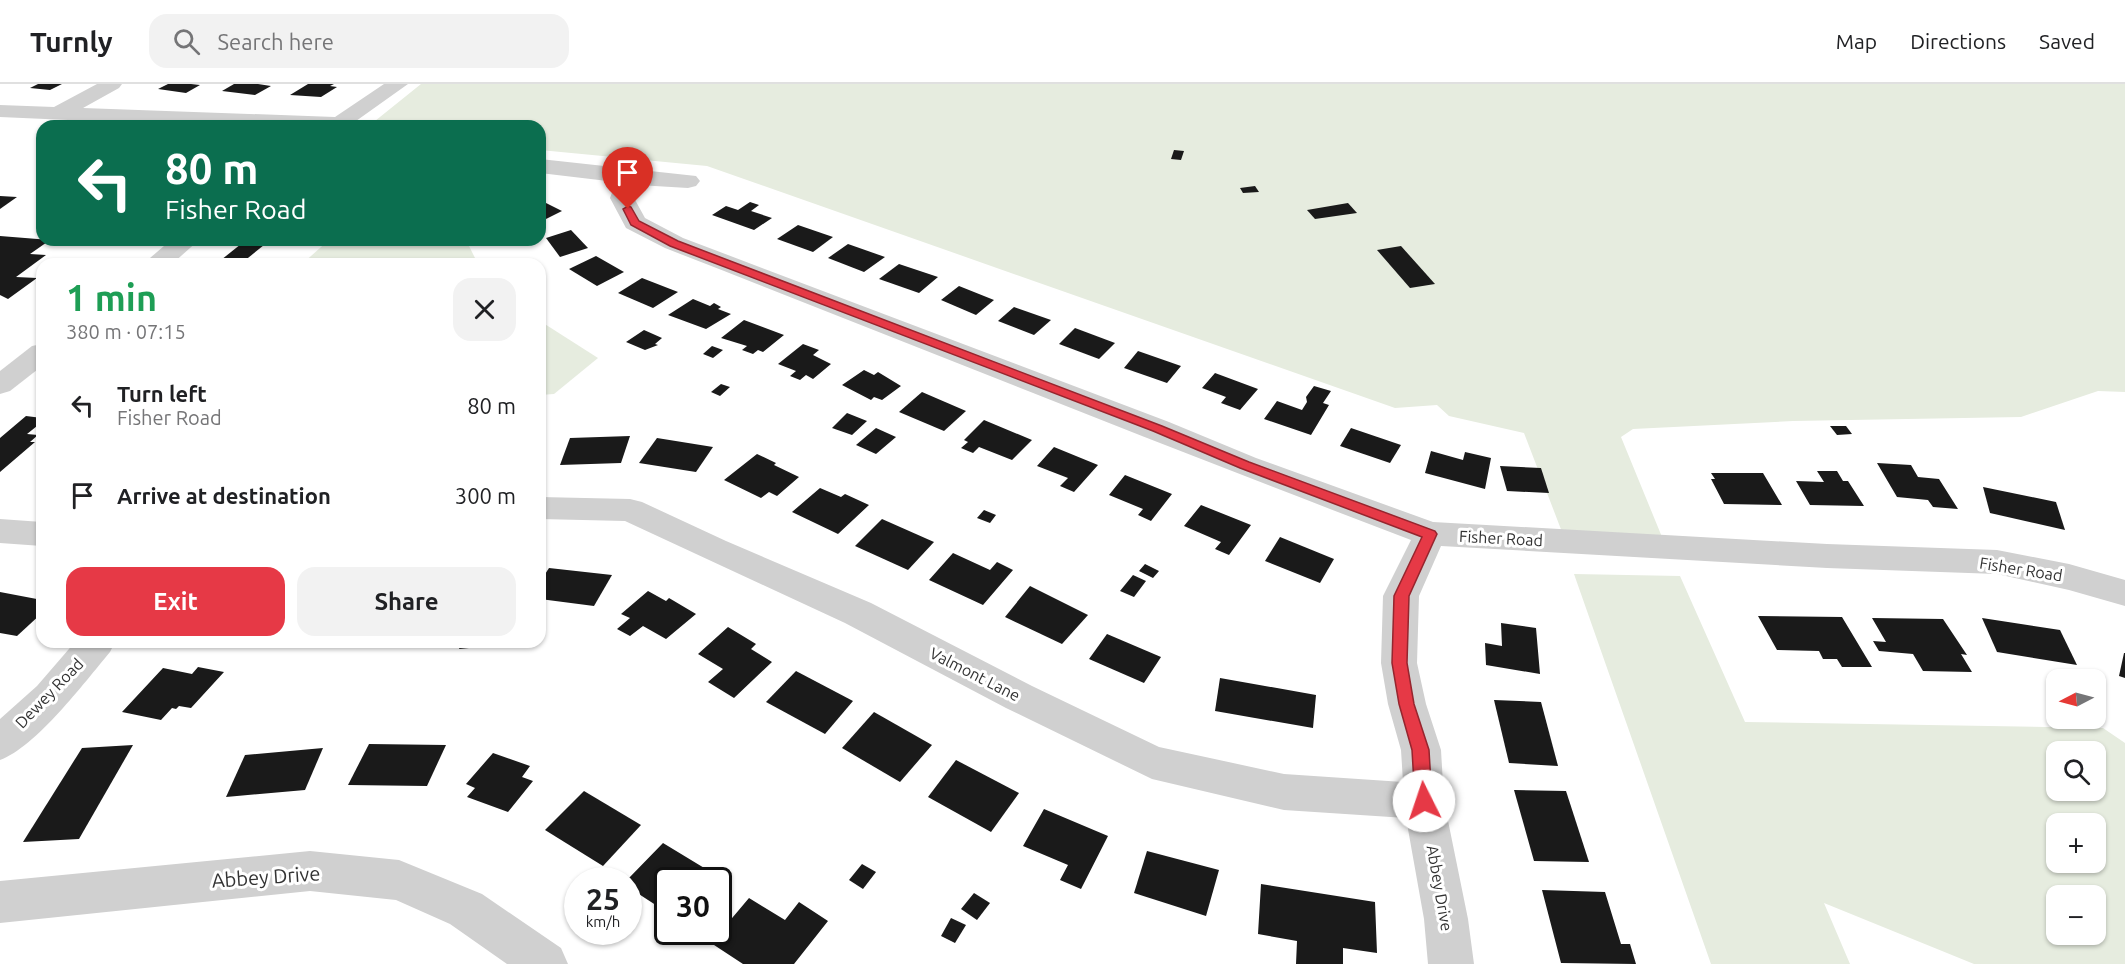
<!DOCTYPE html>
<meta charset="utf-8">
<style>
:root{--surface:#fff;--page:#f2f2f2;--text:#202124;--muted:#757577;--line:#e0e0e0;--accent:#e63946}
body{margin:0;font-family:Ubuntu,sans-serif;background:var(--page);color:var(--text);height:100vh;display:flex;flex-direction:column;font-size:22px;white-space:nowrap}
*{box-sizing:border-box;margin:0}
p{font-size:20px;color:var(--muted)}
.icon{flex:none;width:33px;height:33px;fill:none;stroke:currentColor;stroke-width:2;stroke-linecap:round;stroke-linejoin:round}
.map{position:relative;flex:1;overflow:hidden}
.details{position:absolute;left:36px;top:174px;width:510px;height:390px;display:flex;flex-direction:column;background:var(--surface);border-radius:18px;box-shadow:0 2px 4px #0004}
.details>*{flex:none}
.guide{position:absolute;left:36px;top:36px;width:510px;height:126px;border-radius:18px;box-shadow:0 2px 4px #0004;background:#0b6e4f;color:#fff;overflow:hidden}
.needle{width:39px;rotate:264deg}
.fabs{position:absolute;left:2046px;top:585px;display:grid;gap:12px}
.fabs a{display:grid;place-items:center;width:60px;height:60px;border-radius:12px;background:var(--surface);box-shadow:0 2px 4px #0004;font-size:30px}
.speed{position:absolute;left:564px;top:783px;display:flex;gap:12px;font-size:30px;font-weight:700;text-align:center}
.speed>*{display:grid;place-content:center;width:78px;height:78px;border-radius:50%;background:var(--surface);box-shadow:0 2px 4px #0004;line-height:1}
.speed small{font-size:15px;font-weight:400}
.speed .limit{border:3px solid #111;border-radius:9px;background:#fff;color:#111}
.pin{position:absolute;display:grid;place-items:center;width:51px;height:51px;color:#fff;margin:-62px -26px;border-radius:50% 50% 50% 0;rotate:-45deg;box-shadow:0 0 6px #0007}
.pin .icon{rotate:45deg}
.me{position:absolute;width:66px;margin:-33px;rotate:356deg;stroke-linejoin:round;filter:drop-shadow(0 0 4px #0008)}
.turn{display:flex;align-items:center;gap:21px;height:126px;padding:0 30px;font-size:27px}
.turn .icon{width:78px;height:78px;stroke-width:2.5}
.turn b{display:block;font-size:42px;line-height:51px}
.round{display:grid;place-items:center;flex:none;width:63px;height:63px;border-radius:18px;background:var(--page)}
.overview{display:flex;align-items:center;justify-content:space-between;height:102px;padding:0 30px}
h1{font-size:36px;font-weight:700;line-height:45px;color:#1e9e55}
.action{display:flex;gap:12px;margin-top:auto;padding:12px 30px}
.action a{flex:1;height:69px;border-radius:18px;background:var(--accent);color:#fff;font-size:24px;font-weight:700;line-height:69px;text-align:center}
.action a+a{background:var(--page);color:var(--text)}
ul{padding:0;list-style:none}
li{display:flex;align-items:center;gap:18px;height:90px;padding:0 30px}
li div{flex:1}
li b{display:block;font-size:22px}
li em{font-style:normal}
header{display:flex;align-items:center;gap:36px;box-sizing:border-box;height:84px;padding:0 30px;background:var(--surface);border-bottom:2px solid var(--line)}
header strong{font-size:28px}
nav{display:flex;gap:33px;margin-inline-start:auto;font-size:21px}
.search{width:420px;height:54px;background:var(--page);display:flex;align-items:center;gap:15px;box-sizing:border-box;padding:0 21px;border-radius:18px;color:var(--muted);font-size:22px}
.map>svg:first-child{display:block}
</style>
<header>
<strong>Turnly</strong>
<div class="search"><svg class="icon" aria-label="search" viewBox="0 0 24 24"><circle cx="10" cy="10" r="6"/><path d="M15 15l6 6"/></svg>Search here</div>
<nav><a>Map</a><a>Directions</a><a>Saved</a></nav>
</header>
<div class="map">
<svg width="2125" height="880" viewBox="0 0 2125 880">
<rect width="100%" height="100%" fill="#fff"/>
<g fill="#e6ecdf" fill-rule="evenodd">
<path d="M421,0H2125V308L2098,307L2021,333L1793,337L1633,345L1621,353L1662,453L1562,448L1524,349L1449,332L1437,321L1395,324L707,82L540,66V42H378L375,37Z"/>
<path d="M329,156H466L478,180H302Z"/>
<path d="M540,237L598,274L554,310L540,311Z"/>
<path d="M1574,490L1680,492L1745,638L2103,644L2125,659V880H1974L1824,819L1850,880H1711ZM2056,668H2096V706H2056ZM2056,740H2096V778H2056ZM2056,812H2096V850H2056Z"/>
</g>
<g fill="#1a1a1a">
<path d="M38,0H62L50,6L30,4Z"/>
<path d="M168,0H191L200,1L186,9L158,5Z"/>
<path d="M234,0H258L271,2L255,11L222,7Z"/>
<path d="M308,0H334L330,2L337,3L321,13L290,11Z"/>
<path d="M1174,66L1184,67L1181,76L1171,75Z"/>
<path d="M1255,102L1259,108L1243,109L1240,104Z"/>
<path d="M0,112L17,113L0,125Z"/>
<path d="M540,116L562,127L540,138Z"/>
<path d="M750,118L759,121L751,127L772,134L754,146L712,131L726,122L738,126Z"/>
<path d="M1348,119L1357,129L1315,135L1307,126Z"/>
<path d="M798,141L833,153L813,168L777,155Z"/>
<path d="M571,146L588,164L560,173L546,154Z"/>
<path d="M0,152L50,156L30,170L46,171L16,193L37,194L8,215L0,211Z"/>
<path d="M246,156L269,157L243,178L221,176Z"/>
<path d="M848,160L885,173L864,188L828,174Z"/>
<path d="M1401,162L1435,200L1410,204L1377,166Z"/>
<path d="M596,172L624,188L597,202L569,185Z"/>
<path d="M899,180L938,193L919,209L879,195Z"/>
<path d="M642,194L678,208L653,224L618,209Z"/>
<path d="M959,202L994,216L976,231L941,216Z"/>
<path d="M693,215L710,222L714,219L721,223L718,225L731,230L706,245L668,231Z"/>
<path d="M1014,223L1051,236L1034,251L998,237Z"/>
<path d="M744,236L784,251L763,268L758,266L753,270L742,266L747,262L721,254Z"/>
<path d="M1075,244L1115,259L1099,275L1059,260Z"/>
<path d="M644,246L662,254L655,260L658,261L645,266L626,258Z"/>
<path d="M803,260L819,266L813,271L831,280L813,295L806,291L800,296L790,292L796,287L778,280Z"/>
<path d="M712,262L723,266L713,274L703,270Z"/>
<path d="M1138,267L1181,282L1167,299L1124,284Z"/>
<path d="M864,286L874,291L878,288L901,302L882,316L874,313L871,316L842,301Z"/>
<path d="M1215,289L1258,305L1240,326L1221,319L1226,313L1202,304Z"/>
<path d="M721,300L730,303L720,312L711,308Z"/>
<path d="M1314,302L1331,307L1323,319L1329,321L1311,351L1264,335L1277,317L1302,326L1307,318L1306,313Z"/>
<path d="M922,308L966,327L944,347L899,328Z"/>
<path d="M847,329L867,337L852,351L832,344Z"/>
<path d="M26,332L42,334V338L27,350L38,351L30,358H35L0,388V354Z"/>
<path d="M984,336L1032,356L1012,376L979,363L973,369L961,364L968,358L964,356Z"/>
<path d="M1830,342H1846L1852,350L1837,351Z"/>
<path d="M876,344L896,353L876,370L856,361Z"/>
<path d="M1351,344L1401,361L1390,379L1340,362Z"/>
<path d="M630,352L621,379L560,381L570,354Z"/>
<path d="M657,354L713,363L696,388L639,379Z"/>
<path d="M1054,363L1098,381L1074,408L1060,402L1068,394L1037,382Z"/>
<path d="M1431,367L1463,376L1465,368L1491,374L1485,405L1425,389Z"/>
<path d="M757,370L776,379L774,381L799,393L777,412L769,408L761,414L724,396Z"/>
<path d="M1877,379L1911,381L1918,393L1939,395L1958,425L1933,423L1928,416L1897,413Z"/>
<path d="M1500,382L1541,384L1549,409L1507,407Z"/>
<path d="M1817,387H1837L1843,397H1848L1864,422L1810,421L1796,397L1824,398Z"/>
<path d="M1711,389H1763L1782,421L1724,420L1711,395H1715Z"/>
<path d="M1125,391L1172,410L1151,437L1138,431L1143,425L1109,411Z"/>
<path d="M1983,403L2056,418L2065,446L1990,429Z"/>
<path d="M820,404L841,413L845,410L869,421L838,450L792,428Z"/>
<path d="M1201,421L1251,441L1229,471L1215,465L1221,458L1184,442Z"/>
<path d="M984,426L996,431L990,439L977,434Z"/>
<path d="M882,435L934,458L908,486L855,462Z"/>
<path d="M1280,453L1334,475L1320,499L1265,477Z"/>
<path d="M953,469L990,486L997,478L1013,486L983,521L929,496Z"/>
<path d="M1145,480L1159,487L1153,494L1139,487Z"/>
<path d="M549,484L612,491L594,522L540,515V498Z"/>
<path d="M1133,491L1146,497L1134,513L1120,507Z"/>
<path d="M1030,502L1088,531L1062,560L1005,533Z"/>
<path d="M648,507L666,517L669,514L696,530L666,555L643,542L630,552L617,545L630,534L621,530Z"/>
<path d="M0,508L42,516V529L17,552L0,549Z"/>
<path d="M1758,532L1842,533L1872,583H1842L1837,575H1823L1819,567L1777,566Z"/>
<path d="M1872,534L1943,535L1967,571L1961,570L1972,588L1923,587L1913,570L1879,567L1873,557L1886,558Z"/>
<path d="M1982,534L2060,546L2077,581L1997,568Z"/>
<path d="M1501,539L1536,544L1540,590L1486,581L1485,559L1502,562Z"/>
<path d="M728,543L756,560L751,565L772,578L734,614L708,598L723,585L698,570Z"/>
<path d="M1107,550L1161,573L1144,599L1089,575Z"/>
<path d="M462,558H481L479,563L459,565Z"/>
<path d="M2124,569H2125V594L2119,592Z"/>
<path d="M198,583L224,588L191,624L179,622L176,625L172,624L161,636L122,628L163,584L192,590Z"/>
<path d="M796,587L853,617L825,650L766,618Z"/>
<path d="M1220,594L1316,611L1313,644L1215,627Z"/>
<path d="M1494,616L1541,618L1558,682L1509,679Z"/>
<path d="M874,628L932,661L900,698L842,664Z"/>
<path d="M369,660L446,661L427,702L348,701Z"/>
<path d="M133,661L79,755L23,758L82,664Z"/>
<path d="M323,664L305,706L226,713L245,671Z"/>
<path d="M493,669L530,682L522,693L533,697L508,728L467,713L475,704L466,700Z"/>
<path d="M956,676L1019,709L991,748L928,713Z"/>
<path d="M1514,706L1566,707L1589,778L1534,777Z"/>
<path d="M584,707L641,741L603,782L545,746Z"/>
<path d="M1044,725L1108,752L1081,805L1060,796L1068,781L1023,762Z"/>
<path d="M663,759L724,796L718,803V796H668V829L628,803V795Z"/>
<path d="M1147,767L1219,786L1206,832L1134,809Z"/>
<path d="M862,780L876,788L863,805L849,796Z"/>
<path d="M1261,800L1375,818L1377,869L1343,864V880H1296L1297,857L1258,850Z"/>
<path d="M1542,806L1605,808L1621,860H1630L1636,880L1561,879Z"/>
<path d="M974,809L990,819L977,836L961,825Z"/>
<path d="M749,814L785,836L799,818L828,837L794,880H743L711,859Z"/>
<path d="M951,834L966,841L955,859L941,852Z"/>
</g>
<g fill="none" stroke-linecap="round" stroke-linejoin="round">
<g fill="#d0d0d0" fill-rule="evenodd">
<path d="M97,0H122L119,4L83,24L335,33L384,0H408L349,42H204L0,33V21L54,23Z"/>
<path d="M540,75L696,92L700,97L696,102L688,104L638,101L634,114L645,134L683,154L1169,338L1256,374L1433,438L1827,460L1997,466L2069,480L2125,496V522L2069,506L1997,490L1827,484L1441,462L1419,512L1417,579L1426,620L1441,666L1444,717L1468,835L1474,880H1428L1424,835L1406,734L1284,726L1152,695L1006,624L845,539L625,437L540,435V413L630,415L642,418L726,457L871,519L1032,602L1159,663L1284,690L1403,698L1401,666L1388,620L1381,579L1383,512L1411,456C1161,361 914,261 665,164L626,144L610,114L616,98L540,89Z"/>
<path d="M171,156H199L172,180H143Z"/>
<path d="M42,260V282L10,307L0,310V287L32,262Z"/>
<path d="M0,435L42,438V462L0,459Z"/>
<path d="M75,558H115L110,568C84,599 36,663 0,676V635L37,602Z"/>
<path d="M310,767L399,776L482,810L561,864L568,880H507L450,840L396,816L310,807L0,839V797Z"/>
</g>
</g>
<path fill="#e63946" stroke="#96252e" stroke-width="1.5" d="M628,122L631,123L639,137L678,157L1162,342L1249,378L1435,447L1437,450L1409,512L1407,579L1414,620L1429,666L1432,717L1430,722L1424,724L1418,722L1415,717L1412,666L1399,620L1392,579L1394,512L1422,453L1240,384L1153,347L670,162L631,141L623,125Z"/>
<g text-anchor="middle" stroke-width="6" stroke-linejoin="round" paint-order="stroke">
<g font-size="16" fill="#333" stroke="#fff">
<text transform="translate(1501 454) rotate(3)" y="6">Fisher Road</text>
<text transform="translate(2021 485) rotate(9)" y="6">Fisher Road</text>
<text transform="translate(975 590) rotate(27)" y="6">Valmont Lane</text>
<text transform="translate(49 609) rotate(-46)" y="6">Dewey Road</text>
<text transform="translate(1440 804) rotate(80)" y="6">Abbey Drive</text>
</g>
<g font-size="20" fill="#333" stroke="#fff">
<text transform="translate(266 793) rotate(-4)" y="7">Abbey Drive</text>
</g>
</g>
</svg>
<div class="fabs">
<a><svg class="needle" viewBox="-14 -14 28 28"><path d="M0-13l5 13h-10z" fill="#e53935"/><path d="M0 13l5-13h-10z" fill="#757577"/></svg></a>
<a><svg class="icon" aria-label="search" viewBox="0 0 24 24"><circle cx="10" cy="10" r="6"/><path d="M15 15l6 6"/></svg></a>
<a>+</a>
<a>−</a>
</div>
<div class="speed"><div>25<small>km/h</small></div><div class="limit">30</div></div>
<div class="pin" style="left:628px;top:125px;background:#d93025"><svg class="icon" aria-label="arrive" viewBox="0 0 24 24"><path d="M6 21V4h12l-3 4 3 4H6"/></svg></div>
<svg class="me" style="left:1424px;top:717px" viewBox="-20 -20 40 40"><circle r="19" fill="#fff"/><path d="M0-13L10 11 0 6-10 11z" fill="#e63946"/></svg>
<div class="guide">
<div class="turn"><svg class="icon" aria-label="left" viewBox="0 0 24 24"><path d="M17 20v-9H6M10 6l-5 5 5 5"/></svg><div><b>80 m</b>Fisher Road</div></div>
</div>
<section class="details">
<div class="overview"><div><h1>1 min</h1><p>380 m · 07:15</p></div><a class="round"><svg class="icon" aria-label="close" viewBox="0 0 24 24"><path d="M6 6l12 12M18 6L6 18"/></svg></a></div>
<ul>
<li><svg class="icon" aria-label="left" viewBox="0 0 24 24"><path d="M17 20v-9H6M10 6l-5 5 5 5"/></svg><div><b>Turn left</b><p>Fisher Road</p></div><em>80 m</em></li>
<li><svg class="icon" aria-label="arrive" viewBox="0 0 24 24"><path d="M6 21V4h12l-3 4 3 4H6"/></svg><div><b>Arrive at destination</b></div><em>300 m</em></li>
</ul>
<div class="action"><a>Exit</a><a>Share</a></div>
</section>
</div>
